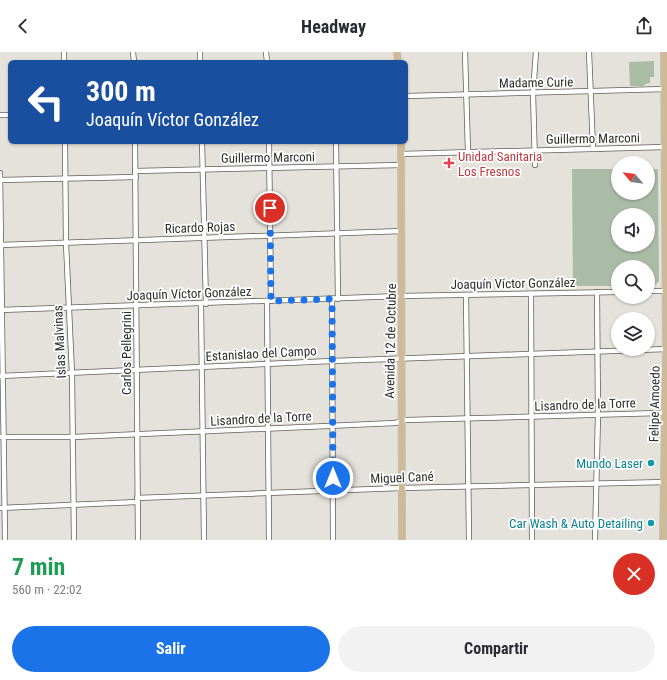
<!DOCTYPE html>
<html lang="es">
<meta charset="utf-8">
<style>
:root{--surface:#fff;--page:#f2f2f3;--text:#2b2b33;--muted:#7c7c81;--accent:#1a73e8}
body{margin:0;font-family:"Roboto Condensed",sans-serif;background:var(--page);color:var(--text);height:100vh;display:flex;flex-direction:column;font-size:15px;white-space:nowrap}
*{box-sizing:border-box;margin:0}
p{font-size:13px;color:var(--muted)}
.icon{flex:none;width:22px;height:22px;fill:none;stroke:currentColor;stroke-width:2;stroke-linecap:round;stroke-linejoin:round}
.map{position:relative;height:488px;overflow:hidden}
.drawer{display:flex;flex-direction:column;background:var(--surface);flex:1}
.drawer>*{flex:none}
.guide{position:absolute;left:8px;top:8px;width:400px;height:84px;border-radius:6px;box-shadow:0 1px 3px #0004;background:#1a4fa0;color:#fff;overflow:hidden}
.needle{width:26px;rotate:299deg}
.controls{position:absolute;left:611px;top:104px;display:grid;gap:8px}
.controls a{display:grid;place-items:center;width:44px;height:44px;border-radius:50%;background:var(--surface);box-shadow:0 1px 3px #0004;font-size:20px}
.pin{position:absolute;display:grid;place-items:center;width:34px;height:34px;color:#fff;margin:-17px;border:2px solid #fff;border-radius:50%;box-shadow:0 1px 4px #0007}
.me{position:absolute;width:44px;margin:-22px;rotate:0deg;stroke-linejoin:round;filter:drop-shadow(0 0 3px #0008)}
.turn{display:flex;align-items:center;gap:14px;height:84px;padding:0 12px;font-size:18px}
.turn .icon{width:52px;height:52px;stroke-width:2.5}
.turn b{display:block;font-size:28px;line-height:34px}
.round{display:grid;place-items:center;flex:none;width:42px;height:42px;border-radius:21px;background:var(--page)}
.head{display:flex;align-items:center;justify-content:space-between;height:68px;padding:0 12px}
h1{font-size:24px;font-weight:700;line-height:30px;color:#1e9e55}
.primary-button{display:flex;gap:8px;margin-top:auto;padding:8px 12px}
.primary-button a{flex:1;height:46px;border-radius:24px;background:var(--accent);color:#fff;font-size:16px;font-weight:700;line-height:46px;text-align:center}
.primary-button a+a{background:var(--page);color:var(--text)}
header{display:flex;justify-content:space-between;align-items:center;height:52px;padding:0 12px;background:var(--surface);font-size:18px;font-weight:700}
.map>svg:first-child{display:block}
</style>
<header><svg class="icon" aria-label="back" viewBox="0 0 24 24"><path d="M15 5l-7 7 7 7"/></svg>Headway<svg class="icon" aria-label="share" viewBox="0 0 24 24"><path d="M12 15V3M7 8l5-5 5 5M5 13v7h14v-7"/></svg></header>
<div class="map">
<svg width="667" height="488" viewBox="0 0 667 488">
<rect width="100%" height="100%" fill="#e4e2da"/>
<g fill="#aabba6" fill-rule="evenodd">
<path d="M654,9V25H650V31L645,32L644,34H630L629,10Z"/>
<path d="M572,117H618V141H648V117H658L659,229L655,233H648V215H618V234H573ZM618,163H648V193H618Z"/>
</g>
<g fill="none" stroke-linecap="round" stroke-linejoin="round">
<defs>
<g id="minor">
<path d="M64,0V10"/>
<path d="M133,0L134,10"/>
<path d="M200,0V10"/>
<path d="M266,0L267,10"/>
<path d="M465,0L468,100"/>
<path d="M589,0L593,97"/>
<path d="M406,44L666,37"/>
<path d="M0,63H10"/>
<path d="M65,90L66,191L72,322L74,488"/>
<path d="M135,90L138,488"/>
<path d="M202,90L206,252"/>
<path d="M269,90L271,249"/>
<path d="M336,90L338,247"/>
<path d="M401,102L665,95"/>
<path d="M535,113L533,41L536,0"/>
<path d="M135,119L401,113"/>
<path d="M0,121L5,488"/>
<path d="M0,128L136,125"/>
<path d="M0,193L402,179"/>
<path d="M648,239H667"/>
<path d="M531,242L532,488"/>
<path d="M466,243L469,488"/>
<path d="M332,247L333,488"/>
<path d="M267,250L269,488"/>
<path d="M201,252L204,488"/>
<path d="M0,258L401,244L618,240"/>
<path d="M0,324L332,309L667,297"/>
<path d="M0,385H73L395,371L406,368L660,361L667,359"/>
<path d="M137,446L401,436L667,430"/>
<path d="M0,456L137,450"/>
<path d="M595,488L598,363L597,240"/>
</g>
<g id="major">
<path d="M397,0L398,10"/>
<path d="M401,90L402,488"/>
<path d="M663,488L666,297L664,0"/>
</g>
</defs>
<use href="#minor" stroke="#605e58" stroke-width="6"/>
<use href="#major" stroke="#c0c0bf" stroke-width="8"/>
<use href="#minor" stroke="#fff" stroke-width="4.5"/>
<use href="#major" stroke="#d0b995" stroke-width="6"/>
</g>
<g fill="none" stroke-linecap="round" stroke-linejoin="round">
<path stroke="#1a73e8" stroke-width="7" stroke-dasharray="0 12.6" d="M270,156L271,249L332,247L333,426"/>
</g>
<path fill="#e0444e" stroke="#fff" stroke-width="1.5" d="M447 105h4v4h4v4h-4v4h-4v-4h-4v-4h4z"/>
<g fill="#0f9aa8" stroke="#fff" stroke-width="1.5">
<circle cx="651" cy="411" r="4"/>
<circle cx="651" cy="471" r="4"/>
</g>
<g text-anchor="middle" stroke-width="3.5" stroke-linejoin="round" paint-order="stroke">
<g font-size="13" fill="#2d2d2a" stroke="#fff">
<text transform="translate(536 30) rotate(-1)" y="5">Madame Curie</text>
<text transform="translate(593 86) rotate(-1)" y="5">Guillermo Marconi</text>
<text transform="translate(268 105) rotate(-1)" y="5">Guillermo Marconi</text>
<text transform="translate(200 175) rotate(-2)" y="5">Ricardo Rojas</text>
<text transform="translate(513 231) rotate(-1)" y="5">Joaquín Víctor González</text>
<text transform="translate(189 241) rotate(-2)" y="5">Joaquín Víctor González</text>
<text transform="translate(390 289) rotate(-89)" y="5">Avenida 12 de Octubre</text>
<text transform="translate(59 290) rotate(-93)" y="5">Islas Malvinas</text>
<text transform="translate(126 301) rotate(-90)" y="5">Carlos Pellegrini</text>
<text transform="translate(261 301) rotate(-3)" y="5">Estanislao del Campo</text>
<text transform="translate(585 352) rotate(-2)" y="5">Lisandro de la Torre</text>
<text transform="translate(654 352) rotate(-89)" y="5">Felipe Amoedo</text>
<text transform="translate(261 366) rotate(-3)" y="5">Lisandro de la Torre</text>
<text transform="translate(402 425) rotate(-2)" y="5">Miguel Cané</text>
</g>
<g font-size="13" fill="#be3a42" stroke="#fff" text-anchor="start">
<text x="458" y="109">Unidad Sanitaria<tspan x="458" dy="15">Los Fresnos</tspan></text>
</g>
<g font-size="13" fill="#0d838f" stroke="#fff" text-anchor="end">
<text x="643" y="416">Mundo Laser</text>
<text x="643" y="476">Car Wash &amp; Auto Detailing</text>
</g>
</g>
</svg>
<div class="controls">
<a><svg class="needle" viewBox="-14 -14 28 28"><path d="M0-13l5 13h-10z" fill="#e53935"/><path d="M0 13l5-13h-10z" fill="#7c7c81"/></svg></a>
<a><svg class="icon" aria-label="sound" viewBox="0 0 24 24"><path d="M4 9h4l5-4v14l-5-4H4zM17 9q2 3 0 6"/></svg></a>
<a><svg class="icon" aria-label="search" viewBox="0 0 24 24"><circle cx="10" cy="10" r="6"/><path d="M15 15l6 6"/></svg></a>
<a><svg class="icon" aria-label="layers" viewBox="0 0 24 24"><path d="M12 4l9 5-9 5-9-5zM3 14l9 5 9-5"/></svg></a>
</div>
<div class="pin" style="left:270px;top:156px;background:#d93025"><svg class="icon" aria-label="arrive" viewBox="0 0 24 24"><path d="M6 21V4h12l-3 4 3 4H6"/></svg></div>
<svg class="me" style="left:333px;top:426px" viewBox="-20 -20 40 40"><circle r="17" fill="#1a73e8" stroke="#fff" stroke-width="3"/><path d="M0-11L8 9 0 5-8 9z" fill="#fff"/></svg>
<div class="guide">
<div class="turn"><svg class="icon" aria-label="left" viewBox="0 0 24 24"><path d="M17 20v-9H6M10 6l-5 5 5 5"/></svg><div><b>300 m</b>Joaquín Víctor González</div></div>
</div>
</div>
<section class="drawer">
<div class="head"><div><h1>7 min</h1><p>560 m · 22:02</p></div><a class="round" style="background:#d93025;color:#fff"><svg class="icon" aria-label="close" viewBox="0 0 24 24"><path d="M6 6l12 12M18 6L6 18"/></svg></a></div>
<div class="primary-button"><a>Salir</a><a>Compartir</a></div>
</section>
